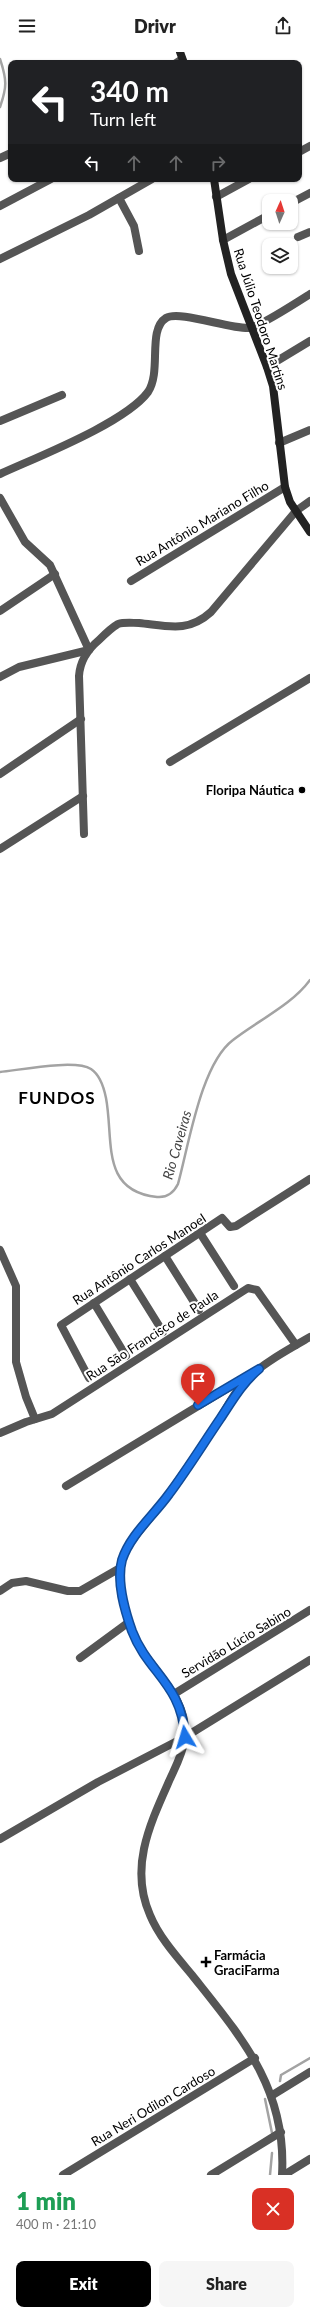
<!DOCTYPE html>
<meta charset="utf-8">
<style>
:root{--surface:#fff;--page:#f6f6f6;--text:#222;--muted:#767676;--accent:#000}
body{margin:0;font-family:Lato,sans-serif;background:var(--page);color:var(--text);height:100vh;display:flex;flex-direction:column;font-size:15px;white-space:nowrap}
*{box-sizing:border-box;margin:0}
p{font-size:13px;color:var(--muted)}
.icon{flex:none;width:22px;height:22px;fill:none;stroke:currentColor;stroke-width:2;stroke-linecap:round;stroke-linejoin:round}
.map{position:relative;height:2123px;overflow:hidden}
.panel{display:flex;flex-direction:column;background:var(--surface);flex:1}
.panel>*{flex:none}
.banner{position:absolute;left:8px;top:8px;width:294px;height:122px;border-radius:8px;box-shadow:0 1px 3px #0004;background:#202124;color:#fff;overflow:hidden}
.needle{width:26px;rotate:3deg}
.fabs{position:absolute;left:262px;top:142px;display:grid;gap:8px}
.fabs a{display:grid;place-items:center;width:36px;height:36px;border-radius:8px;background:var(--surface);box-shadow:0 1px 3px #0004;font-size:20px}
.pin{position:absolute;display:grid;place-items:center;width:34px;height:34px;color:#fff;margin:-41px -17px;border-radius:50% 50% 50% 0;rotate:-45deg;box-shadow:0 0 4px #0007}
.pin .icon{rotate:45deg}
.me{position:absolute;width:44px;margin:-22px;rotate:353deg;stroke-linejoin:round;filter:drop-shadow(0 0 3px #0008)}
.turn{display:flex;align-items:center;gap:14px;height:84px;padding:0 16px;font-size:18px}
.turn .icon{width:52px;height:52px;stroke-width:2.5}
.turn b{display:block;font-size:28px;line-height:34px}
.lanes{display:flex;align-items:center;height:38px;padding:0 16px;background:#0003;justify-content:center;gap:20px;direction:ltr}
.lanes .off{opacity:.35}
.round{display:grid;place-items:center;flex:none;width:42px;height:42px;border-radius:8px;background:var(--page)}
.head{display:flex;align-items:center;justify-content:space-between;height:68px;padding:0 16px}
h1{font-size:24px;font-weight:800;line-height:30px;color:#1e9e55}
.primary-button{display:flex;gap:8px;margin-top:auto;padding:8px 16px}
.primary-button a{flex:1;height:46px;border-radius:8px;background:var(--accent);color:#fff;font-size:16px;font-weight:800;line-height:46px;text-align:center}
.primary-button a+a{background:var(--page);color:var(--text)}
header{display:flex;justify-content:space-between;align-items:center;height:52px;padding:0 16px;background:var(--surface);font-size:18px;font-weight:800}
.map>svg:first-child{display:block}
</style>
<header><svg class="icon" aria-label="menu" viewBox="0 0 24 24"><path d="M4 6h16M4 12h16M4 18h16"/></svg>Drivr<svg class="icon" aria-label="share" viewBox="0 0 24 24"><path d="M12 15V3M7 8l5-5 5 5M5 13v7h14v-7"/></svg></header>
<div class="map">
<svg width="310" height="2123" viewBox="0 0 310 2123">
<rect width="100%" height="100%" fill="#fff"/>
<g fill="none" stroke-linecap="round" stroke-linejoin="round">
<g stroke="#a3a3a3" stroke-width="2.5">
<path d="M0,7C7,28 7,35 0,55"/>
<path d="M0,1020C20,1018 75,1007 91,1017C100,1023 104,1036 106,1046C114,1088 100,1139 157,1145C168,1146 174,1140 178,1132C189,1092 201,1012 233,988C257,969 292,953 310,928"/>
<path d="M280,2029L281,2023L310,2006"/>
<path d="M265,2047L272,2081"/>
<path d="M270,2123L272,2101"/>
</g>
<g stroke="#555" stroke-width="8">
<path d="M176,11L182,7"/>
<path d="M0,106L11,101"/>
<path d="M119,146L134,174L139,199"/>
<path d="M291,151L310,141"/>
<path d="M0,154L51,127"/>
<path d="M298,185L310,180"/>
<path d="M223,188L269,163"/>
<path d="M0,207L89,163L152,127"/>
<path d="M267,315L310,289"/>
<path d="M0,369L62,343"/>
<path d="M0,422C37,405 125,371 148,340C162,319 147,278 166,266C179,258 229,277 249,276C259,275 299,249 310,242"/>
<path d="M0,446L25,490L50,513L89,598L19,615L0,625"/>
<path d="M131,529L285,435"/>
<path d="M0,559L55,522"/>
<path d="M170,710L310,626"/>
<path d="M0,722L81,667"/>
<path d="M84,782L79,624C80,609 87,598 99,588C104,583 111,576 118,572C124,570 132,571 139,571C168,574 188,581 211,560L296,459L310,449"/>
<path d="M0,797L83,744"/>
<path d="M200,1181L234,1234"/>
<path d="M0,1198L16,1234V1310L26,1345L35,1367"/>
<path d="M165,1204L199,1258"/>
<path d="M130,1227L163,1280"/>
<path d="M94,1251L126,1304"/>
<path d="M89,1326L61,1273L222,1166L230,1175L236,1174L310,1127"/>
<path d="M0,1381L26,1370L52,1362L248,1236L257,1238L296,1293"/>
<path d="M66,1434L251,1322"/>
<path d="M0,1539L12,1531L26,1529L68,1539H80L120,1516"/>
<path d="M80,1606L129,1570"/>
<path d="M174,1642L310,1558"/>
<path d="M0,1787L98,1730L185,1685L310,1608"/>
<path d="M271,2044L310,2020"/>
<path d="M63,2123L255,2006"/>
<path d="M211,2123L281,2080"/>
<path d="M284,2123L310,2107"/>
</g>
<g stroke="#555" stroke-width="8">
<path d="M299,100L310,94"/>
<path d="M216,145L249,127"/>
<path d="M279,391L310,378"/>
<path d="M282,2123C287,2037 242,1986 192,1923C177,1905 159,1885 150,1863C129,1815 150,1772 170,1727C176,1714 183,1701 185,1686C189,1641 145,1616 132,1578C125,1559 116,1531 121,1511C126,1493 139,1480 150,1466C175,1436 196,1402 218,1370C227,1355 236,1337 249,1325C267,1309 289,1297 310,1285"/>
</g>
<g stroke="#222" stroke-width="8">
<path d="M180,0L184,11"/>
<path d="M214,127L223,188L231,222L267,315L273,334L285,435L290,450L310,480"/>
</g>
</g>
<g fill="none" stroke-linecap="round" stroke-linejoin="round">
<defs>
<path id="route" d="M185,1685C182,1632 148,1621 132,1579C125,1559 116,1530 122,1508C130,1483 154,1463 169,1442C187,1418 203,1392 220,1367C232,1349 242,1331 259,1317L198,1353"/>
</defs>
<use href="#route" stroke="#114b97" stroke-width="10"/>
<use href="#route" stroke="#1a73e8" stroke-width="7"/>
</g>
<g fill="#000" stroke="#fff" stroke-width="1.5">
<circle cx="302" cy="738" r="4"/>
<path d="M204 1904h4v4h4v4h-4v4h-4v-4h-4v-4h4z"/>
</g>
<g text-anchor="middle" stroke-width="4" stroke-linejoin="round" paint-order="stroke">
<g font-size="13" fill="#000" stroke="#fff">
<text transform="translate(261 267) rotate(72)" y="5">Rua Júlio Teodoro Martins</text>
<text transform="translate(202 471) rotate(-31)" y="5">Rua Antônio Mariano Filho</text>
<text transform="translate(139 1207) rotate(-33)" y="5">Rua Antônio Carlos Manoel</text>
<text transform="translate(152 1283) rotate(-33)" y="5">Rua São Francisco de Paula</text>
<text transform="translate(236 1590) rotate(-31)" y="5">Servidão Lúcio Sabino</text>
<text transform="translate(153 2054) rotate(-31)" y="5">Rua Neri Odilon Cardoso</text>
</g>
<g font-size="13" font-weight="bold" fill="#000" stroke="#fff" text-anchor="end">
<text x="294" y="743">Floripa Náutica</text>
<text x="214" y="1908" text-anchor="start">Farmácia<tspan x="214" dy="15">GraciFarma</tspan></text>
</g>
<g font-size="14" font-style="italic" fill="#444" stroke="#fff">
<text transform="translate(177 1093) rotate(-74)" y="5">Rio Caveiras</text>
</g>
<g font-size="17" font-weight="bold" letter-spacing="1" fill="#000" stroke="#fff">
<text x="57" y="1052">FUNDOS</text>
</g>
</g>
</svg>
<div class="fabs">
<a><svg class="needle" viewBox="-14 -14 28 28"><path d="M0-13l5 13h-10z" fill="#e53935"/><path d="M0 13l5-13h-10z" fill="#767676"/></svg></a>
<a><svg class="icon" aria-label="layers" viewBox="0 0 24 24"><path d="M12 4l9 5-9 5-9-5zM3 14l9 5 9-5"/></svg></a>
</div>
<div class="pin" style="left:198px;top:1353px;background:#d93025"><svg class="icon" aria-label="arrive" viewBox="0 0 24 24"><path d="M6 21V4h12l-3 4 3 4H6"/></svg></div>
<svg class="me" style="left:185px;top:1685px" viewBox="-20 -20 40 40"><path d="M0-17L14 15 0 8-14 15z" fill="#1a73e8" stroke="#fff" stroke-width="4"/></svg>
<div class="banner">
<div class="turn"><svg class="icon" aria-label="left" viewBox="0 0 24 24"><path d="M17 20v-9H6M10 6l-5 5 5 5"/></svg><div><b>340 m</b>Turn left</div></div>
<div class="lanes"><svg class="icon" aria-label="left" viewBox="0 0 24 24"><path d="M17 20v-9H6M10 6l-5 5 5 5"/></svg><svg class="icon off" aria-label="ahead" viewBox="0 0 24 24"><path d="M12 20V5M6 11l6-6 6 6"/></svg><svg class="icon off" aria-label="ahead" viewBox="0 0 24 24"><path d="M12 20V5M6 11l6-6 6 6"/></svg><svg class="icon off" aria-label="right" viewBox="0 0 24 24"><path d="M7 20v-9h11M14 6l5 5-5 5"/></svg></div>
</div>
</div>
<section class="panel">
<div class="head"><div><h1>1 min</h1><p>400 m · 21:10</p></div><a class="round" style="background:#d93025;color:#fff"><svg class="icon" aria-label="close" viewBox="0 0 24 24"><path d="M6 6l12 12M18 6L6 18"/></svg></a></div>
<div class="primary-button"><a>Exit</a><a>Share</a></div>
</section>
